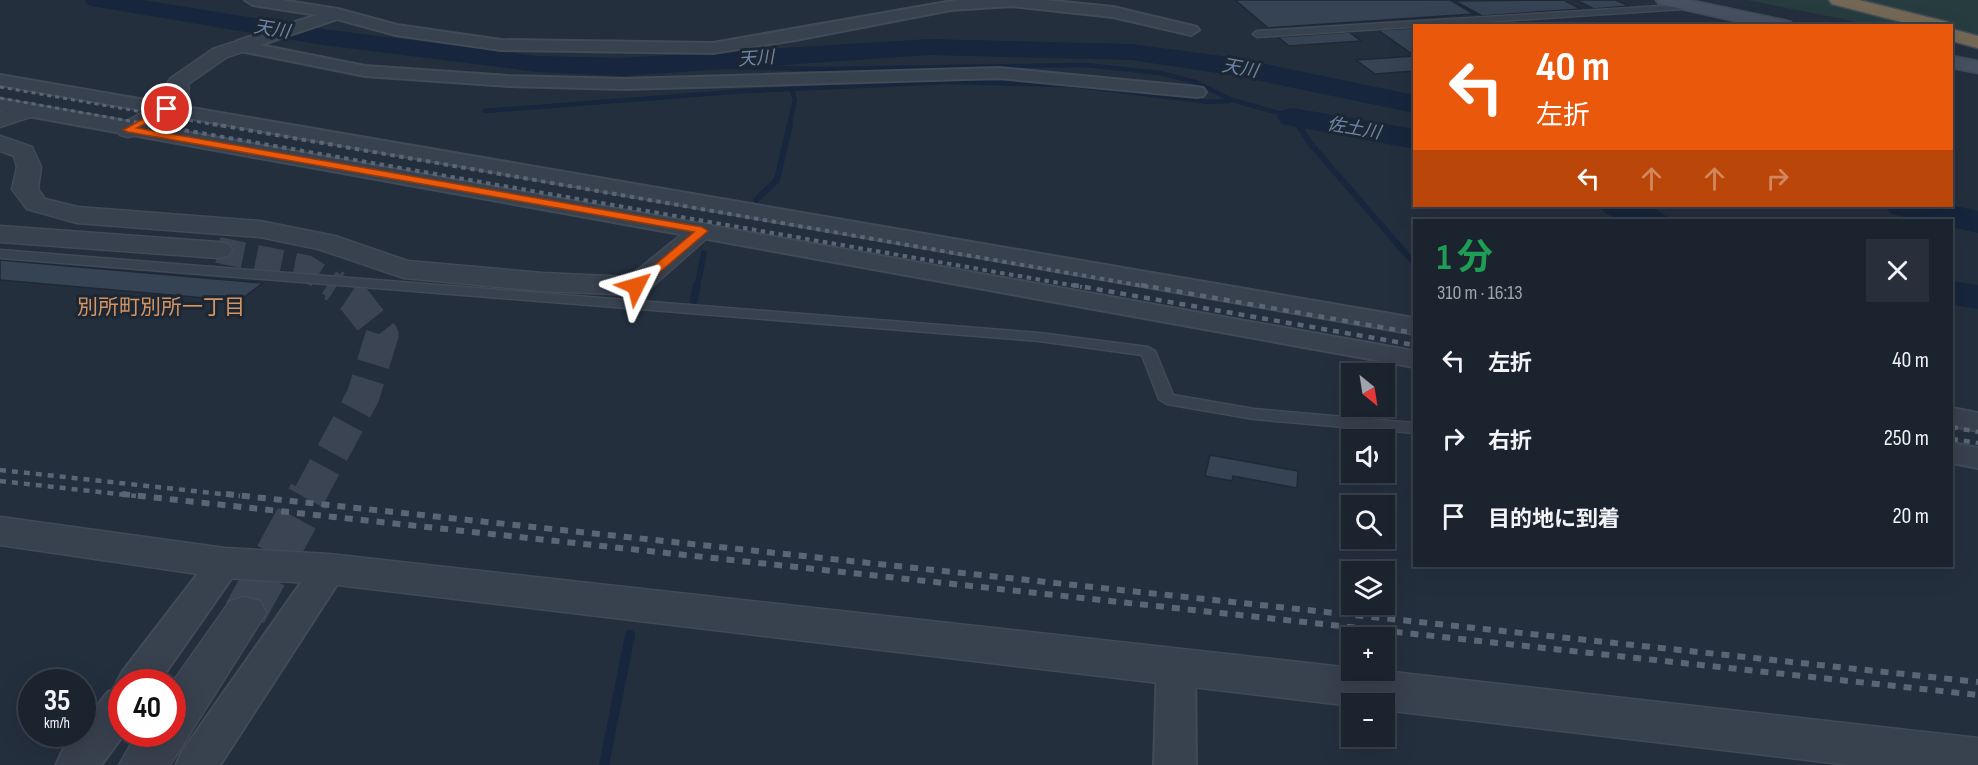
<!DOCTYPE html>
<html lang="ja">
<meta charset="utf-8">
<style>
:root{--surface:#1b232e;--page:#282f3a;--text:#f1f3f6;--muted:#a0a4aa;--line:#39404a}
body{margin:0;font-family:"Sofia Sans Condensed","Noto Sans JP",sans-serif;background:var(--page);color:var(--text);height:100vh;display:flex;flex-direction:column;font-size:22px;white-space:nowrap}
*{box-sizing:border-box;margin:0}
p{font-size:20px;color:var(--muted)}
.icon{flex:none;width:33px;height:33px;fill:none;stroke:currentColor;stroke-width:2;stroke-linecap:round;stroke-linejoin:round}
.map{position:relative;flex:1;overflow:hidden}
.details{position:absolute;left:1413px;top:219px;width:540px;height:348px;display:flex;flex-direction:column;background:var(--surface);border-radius:0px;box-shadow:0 6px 24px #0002,0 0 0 2px var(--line)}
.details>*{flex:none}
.banner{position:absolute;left:1413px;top:24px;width:540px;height:183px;border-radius:0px;box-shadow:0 6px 24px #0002,0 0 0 2px var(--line);background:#ea580c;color:#fff;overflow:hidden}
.needle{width:39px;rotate:150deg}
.controls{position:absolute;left:1341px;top:363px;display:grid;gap:12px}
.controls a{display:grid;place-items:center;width:54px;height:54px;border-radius:0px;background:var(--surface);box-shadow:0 6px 24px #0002,0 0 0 2px var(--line);font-size:30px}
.speed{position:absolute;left:18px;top:669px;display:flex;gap:12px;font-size:30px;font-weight:700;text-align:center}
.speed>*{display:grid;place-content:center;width:78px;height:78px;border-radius:50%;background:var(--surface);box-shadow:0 6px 24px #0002,0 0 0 2px var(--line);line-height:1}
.speed small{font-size:15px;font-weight:400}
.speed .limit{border:9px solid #d22;background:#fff;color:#111}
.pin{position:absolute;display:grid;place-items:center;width:51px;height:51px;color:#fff;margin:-26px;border:3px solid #fff;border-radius:50%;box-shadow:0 2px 6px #0007}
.me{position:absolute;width:66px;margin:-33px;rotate:50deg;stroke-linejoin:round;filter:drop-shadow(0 0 4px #0008)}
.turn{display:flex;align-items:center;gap:21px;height:126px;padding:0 24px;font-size:27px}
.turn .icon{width:78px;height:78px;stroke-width:2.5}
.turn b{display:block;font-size:42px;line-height:51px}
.lanes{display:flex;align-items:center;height:57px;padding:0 24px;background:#0003;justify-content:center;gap:30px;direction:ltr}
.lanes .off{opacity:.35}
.round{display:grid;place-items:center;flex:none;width:63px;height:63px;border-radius:0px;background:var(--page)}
.headline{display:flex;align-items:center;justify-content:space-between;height:102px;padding:0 24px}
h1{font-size:36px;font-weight:700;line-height:45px;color:#1e9e55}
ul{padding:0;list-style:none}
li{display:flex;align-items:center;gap:18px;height:78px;padding:0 24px}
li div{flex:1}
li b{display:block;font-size:22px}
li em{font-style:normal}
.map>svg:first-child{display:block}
</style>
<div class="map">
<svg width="1978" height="765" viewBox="0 0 1978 765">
<rect width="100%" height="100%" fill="#242f3e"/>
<path fill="#263c3f" d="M1747,0H1978V46L1952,41V26L1873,25Z"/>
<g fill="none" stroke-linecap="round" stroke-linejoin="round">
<g stroke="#17263c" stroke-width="4.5">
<path d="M648,65L821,69L1085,65L1160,73L1195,82L1232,100L1293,117L1298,126"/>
<path d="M485,111L745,91L949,82L1071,85L1209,102L1230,101"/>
<path d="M789,126L795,100L792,89"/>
</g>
<g stroke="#17263c" stroke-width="6">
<path d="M1298,124L1309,142L1414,263"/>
<path d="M756,200L777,180L790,124"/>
<path d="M697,287L704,253"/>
</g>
<path stroke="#17263c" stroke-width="8" d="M694,300L697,285"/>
<path stroke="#17263c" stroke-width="10" d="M604,765L630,635"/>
<g fill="#17263c" fill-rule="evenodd">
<path d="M85,0H143L323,29L537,56L622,58L930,39L1131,44L1237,58L1414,95V113L1237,76L1131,60L930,55L622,76L537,72L323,45L97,7L88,5Z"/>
<path d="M1293,108L1414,129V149L1282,124L1277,117L1282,110Z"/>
<path d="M1952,205L1978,211V233L1952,227V220H1920L1891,214L1886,206Z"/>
<path d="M1599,206C1621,204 1655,200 1669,220C1647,222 1613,226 1599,206Z"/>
<path d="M1952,281L1978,285V309L1952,305Z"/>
</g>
</g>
<g fill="#364354" stroke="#1f2835" stroke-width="1.5">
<path d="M1235,0H1450L1474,14L1268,28Z"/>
<path d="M1564,0L1581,9L1482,16L1455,1Z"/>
<path d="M1576,0H1616L1629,6L1594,9Z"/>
<path d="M1414,28V54H1412L1378,30Z"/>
<path d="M1349,32L1361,41L1289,46L1278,37Z"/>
<path d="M1414,56V71L1375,74L1356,60Z"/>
<path d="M0,260L263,283L239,301L0,280Z"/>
<path d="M1210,455L1298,471L1297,488L1233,476L1232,481L1205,476Z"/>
</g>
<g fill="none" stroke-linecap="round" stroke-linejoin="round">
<path stroke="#3a4453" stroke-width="26" stroke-dasharray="26 13" stroke-linecap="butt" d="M218,250L306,268L336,287"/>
<path stroke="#3a4453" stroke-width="33" stroke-dasharray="33 16" stroke-linecap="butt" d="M309,496L363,396L382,335L353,298L333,285"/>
<path stroke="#3a4453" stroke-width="43" stroke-dasharray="43 22" stroke-linecap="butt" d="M245,613L310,494"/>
<defs>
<g id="service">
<path d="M1694,4L1698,6L1697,8L1257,37L1253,34L1257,31Z"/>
<path d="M0,250L1039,333L1148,347L1155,351L1173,395L1254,409L1414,423V433L1254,419L1167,404L1159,399L1142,355L1039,341L0,258Z"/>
</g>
<g id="minor">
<path d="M245,0H281L338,9L397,25L501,40L713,43L958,0H1044L1113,7L1197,27L1199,30L1191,35L1113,17L1011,6L951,10L795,40L713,53L501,50L396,35L337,19L260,45L365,66L509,76L624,79L999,68L1197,87L1203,88L1206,92L1203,96L1197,97L999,78L624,89L509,86L365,76L235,50L233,46L237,41L317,15L253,5Z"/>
<path d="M0,75L1414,318V334L0,85Z"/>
<path d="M0,99L1414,351V367L0,111Z"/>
<path d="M1952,408L1978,413V431L1952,426Z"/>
<path d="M1952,443L1978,448V468L1952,463Z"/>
<path d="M225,550L237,554L242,563L159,682H122V734H124L101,765H56L62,752L76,734H82V725L108,692L120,688L117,682L123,671L213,554Z"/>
<path d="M329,556L341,560L347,569L220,765H176L182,752L317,560Z"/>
<path d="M1176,650L1190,655L1195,666L1196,765H1154L1157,666L1162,655Z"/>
</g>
<g id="tertiary">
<path d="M241,40L248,42L251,46L248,50L227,57L188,84L189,101L186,106L136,135L128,137L120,135L117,130L120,125L167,98L168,82L171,78L213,49Z"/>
<path d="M28,103L36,105L39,110L36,115L0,127V113Z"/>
<path d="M0,136L32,147L41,167L38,189L45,199L78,207L260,221L335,236L408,261L543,273L629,277L693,225L702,223L711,225L715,231L646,292L636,295L543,291L404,278L318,249L260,237L77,223L27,209L12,189L17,167L14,156L0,151Z"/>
<path d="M0,226L218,242L228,244L232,250L228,256L218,258L0,242Z"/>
<path d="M0,517L225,548L329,554L1352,668V670H1375L1978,738V765H1849L1384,710V704H1352V706L329,584L225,578L0,545Z"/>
<path d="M245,597L260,601L266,613L170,765H119L137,734H172V683L230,601Z"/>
</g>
<g id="secondary">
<path d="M1656,0H1689L1784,20L1791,22L1793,26H1757L1659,4Z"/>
<path d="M1952,56L1978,61V73L1952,68Z"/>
</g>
<g id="motorway">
<path d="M1829,0H1859L1948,22L1950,26H1917L1832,4Z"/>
<path d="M1952,29L1978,36V48L1952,41Z"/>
</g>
</defs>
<use href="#service" stroke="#414a57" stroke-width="3"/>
<use href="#minor" stroke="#414a57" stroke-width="4"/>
<use href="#tertiary" stroke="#414a57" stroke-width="3"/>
<use href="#secondary" stroke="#414a57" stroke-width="3"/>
<use href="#motorway" stroke="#434c59" stroke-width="3"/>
<use href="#service" fill="#38414e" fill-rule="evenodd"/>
<use href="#minor" fill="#38414e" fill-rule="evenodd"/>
<use href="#tertiary" fill="#38414e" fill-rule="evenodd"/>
<use href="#secondary" fill="#465061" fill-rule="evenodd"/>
<use href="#motorway" fill="#746855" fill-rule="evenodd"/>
<g stroke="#5a6575" stroke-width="3" stroke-dasharray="4 4" stroke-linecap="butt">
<path d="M0,87L222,126"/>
<path d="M0,98L158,126"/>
</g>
<g stroke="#5a6575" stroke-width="4" stroke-dasharray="4.5 4.5" stroke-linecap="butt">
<path d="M149,124L1082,287"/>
<path d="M213,124L1149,287"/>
</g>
<g stroke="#5a6575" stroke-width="4.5" stroke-dasharray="6 6" stroke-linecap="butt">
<path d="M1073,285L1414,345"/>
<path d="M1141,285L1414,333"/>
<path d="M1952,427L1978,432"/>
<path d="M1952,439L1978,443"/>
<path d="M0,470L240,496"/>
<path d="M0,481L136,496"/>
</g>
<g stroke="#5a6575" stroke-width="6" stroke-dasharray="8 8" stroke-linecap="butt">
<path d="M122,494L1978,695"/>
<path d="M226,494L1978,682"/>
</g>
</g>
<path fill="#ea580c" stroke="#983908" stroke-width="1.5" d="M167,106L172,109L170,111L137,128L702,227L708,231L640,289L636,290L630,286L632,284L694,232L128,132L123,130Z"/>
<g text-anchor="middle" stroke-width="6" stroke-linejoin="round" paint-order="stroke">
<g font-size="18" font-style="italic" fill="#6d86a8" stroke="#1d2633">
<text transform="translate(272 29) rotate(9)" y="6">天川</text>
<text transform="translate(756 58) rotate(-4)" y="6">天川</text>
<text transform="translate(1240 68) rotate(10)" y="6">天川</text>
<text transform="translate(1354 128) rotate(10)" y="6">佐土川</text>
</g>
<g font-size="21" fill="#d59563" stroke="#1d2633">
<text x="161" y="314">別所町別所一丁目</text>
</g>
</g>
</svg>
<div class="controls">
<a><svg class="needle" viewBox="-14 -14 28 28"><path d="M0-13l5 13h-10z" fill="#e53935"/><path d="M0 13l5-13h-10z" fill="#a0a4aa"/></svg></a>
<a><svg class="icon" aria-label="sound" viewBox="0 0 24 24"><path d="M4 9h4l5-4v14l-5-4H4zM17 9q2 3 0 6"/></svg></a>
<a><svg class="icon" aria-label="search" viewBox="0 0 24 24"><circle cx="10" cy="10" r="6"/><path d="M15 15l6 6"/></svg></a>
<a><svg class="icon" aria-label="layers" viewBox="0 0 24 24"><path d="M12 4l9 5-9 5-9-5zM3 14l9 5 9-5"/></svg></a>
<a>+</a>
<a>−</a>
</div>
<div class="speed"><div>35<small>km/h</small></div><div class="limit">40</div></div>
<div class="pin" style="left:167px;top:109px;background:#d93025"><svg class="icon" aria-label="arrive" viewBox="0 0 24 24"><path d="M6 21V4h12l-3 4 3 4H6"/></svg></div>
<svg class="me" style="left:636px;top:286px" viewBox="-20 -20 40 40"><path d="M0-17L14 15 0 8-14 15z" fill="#ea580c" stroke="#fff" stroke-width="4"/></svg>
<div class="banner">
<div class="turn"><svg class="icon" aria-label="left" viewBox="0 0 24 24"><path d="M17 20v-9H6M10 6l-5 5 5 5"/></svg><div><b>40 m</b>左折</div></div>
<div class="lanes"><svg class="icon" aria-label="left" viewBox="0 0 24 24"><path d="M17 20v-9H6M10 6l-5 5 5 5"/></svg><svg class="icon off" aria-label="ahead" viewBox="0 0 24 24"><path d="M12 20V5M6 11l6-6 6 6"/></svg><svg class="icon off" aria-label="ahead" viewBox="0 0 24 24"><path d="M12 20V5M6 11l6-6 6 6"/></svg><svg class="icon off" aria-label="right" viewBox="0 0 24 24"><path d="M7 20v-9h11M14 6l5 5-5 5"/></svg></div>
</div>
<section class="details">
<div class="headline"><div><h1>1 分</h1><p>310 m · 16:13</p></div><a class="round"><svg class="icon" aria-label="close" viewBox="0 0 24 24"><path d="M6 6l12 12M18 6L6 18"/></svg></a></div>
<ul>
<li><svg class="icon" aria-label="left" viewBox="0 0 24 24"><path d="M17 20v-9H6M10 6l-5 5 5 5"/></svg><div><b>左折</b></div><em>40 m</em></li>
<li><svg class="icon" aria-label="right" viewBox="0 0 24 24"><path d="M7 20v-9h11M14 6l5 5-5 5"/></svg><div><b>右折</b></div><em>250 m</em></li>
<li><svg class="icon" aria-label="arrive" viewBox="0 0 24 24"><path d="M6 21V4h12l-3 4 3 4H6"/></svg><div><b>目的地に到着</b></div><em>20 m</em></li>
</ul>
</section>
</div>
